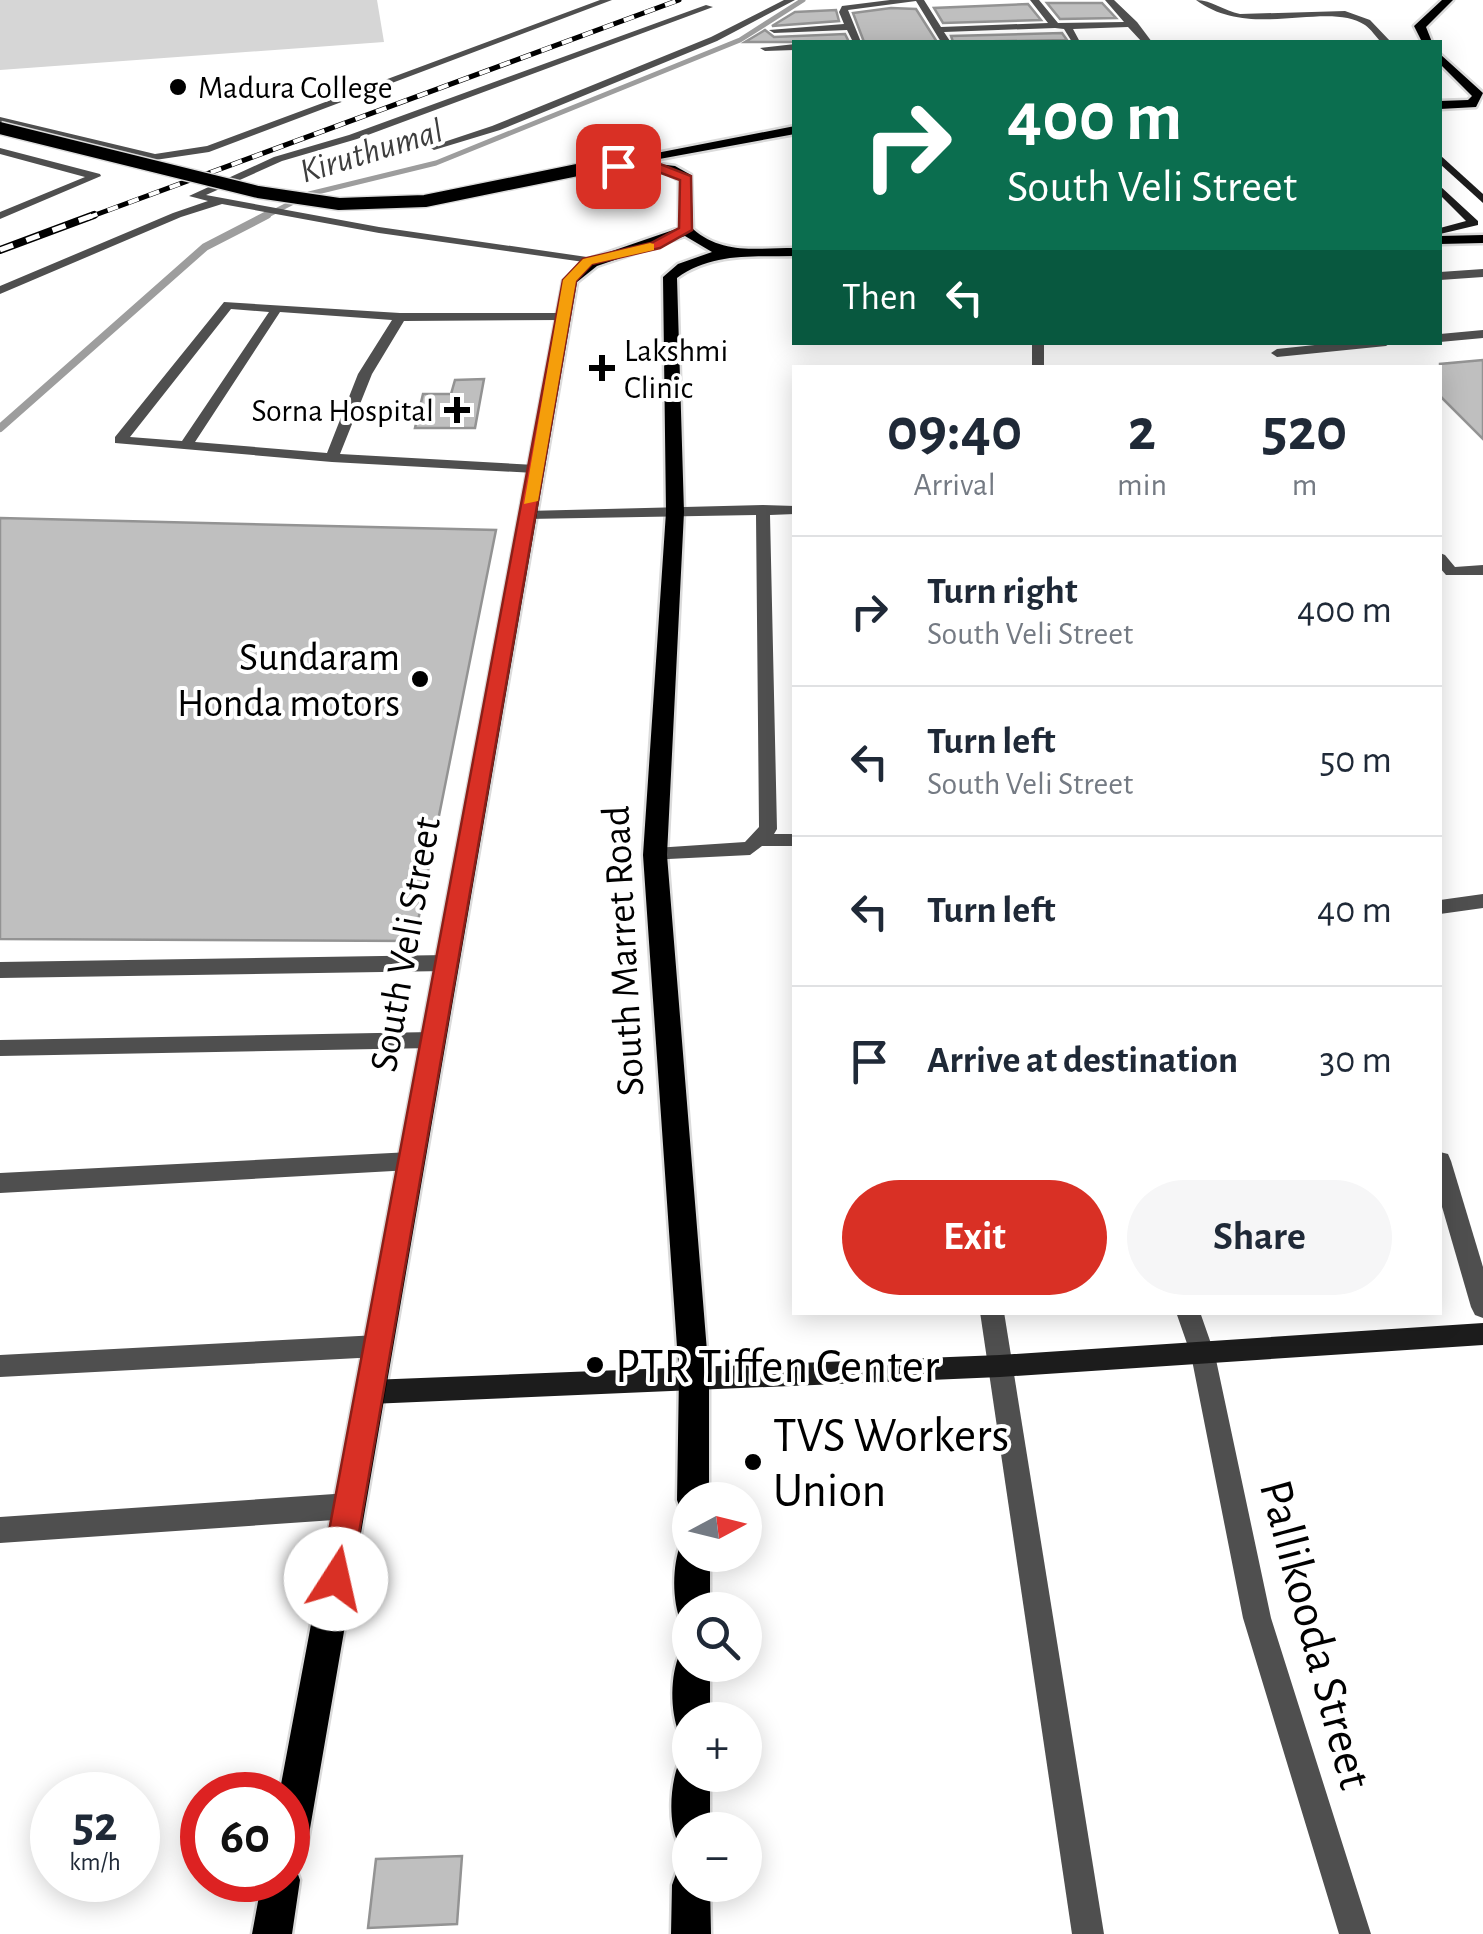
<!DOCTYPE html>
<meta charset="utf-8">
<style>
:root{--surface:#fff;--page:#f6f6f7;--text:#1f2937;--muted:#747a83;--line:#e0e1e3;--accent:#d93025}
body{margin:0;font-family:"Alegreya Sans",sans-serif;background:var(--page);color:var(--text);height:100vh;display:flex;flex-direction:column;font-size:38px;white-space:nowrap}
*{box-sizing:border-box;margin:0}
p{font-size:32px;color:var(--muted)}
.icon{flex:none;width:55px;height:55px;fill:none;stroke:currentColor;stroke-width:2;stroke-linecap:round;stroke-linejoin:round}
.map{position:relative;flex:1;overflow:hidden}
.drawer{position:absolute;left:792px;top:365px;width:650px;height:950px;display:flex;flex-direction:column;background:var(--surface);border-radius:0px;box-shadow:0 5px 25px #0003}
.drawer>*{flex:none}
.guide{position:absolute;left:792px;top:40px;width:650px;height:305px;border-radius:0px;box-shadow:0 5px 25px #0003;background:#0b6e4f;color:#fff;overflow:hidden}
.needle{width:65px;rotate:83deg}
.fabs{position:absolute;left:672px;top:1482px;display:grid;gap:20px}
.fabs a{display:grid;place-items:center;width:90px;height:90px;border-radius:50%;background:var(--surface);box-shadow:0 5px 25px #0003;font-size:50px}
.speed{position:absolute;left:30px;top:1772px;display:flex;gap:20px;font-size:50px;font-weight:700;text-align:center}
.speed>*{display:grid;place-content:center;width:130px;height:130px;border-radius:50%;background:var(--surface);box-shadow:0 5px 25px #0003;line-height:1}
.speed small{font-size:25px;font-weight:400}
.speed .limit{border:15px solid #d22;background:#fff;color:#111}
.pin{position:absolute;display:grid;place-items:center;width:85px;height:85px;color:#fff;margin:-42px;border-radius:20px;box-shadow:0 5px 15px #0006}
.me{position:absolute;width:110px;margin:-55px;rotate:10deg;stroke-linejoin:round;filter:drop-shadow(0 0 8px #0008)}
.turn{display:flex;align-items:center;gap:35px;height:210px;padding:0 50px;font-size:45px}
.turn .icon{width:130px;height:130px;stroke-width:2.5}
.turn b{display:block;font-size:70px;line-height:85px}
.then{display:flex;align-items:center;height:95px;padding:0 50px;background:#0003;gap:20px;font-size:38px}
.eta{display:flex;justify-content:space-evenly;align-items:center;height:170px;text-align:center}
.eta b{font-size:60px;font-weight:700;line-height:70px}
.action{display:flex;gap:20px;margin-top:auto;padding:20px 50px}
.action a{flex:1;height:115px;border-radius:60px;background:var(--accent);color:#fff;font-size:40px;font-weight:700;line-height:115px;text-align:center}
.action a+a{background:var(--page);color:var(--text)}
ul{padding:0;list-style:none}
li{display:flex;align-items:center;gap:30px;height:150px;padding:0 50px;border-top:2px solid var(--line)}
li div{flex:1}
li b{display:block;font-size:38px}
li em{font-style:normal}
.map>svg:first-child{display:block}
</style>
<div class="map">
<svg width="1483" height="1934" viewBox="0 0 1483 1934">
<rect width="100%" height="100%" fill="#fff"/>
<path fill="#d6d6d6" d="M0,0H377L384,42L0,70Z"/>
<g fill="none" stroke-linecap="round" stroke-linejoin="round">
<path stroke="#9d9d9d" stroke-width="5" d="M262,218L309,194L436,163L740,40L803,0"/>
<path stroke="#9d9d9d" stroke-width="8" d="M0,428L205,247L267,215"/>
</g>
<g fill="#bfbfbf" stroke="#939393" stroke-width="2.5">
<path d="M1047,3H1102L1116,18L1060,19Z"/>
<path d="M1028,4L1041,20L943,23L934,8Z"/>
<path d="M891,8L916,9L937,42H864L853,13Z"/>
<path d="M836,10L839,21L772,26L795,12Z"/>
<path d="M765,30L774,37L845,34L849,42H745Z"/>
<path d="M1062,33L1067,40L953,42L951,36Z"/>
<path d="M1483,360V439L1440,396V364Z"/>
<path d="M484,379L475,428H415L423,394H451L455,380Z"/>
<path d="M0,518L496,530L414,941L0,939Z"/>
<path d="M462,1856L457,1924L368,1928L376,1859Z"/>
</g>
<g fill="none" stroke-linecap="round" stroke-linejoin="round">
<defs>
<g id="primary">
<path d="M1442,0H1453L1426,27L1432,42H1422L1414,26Z"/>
<path d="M1440,54L1483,93L1476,107L1440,109V101L1468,100L1472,96L1440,64Z"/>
<path d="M795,126V134L643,162L675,166L691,175L693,229C722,255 759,248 795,248V256C754,257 712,252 677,278L684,512L667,855L709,1376V1500H690V1515L681,1511L677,1500L679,1376L643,855L666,512L663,277L678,264L712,252L685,236L597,266L577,282L307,1846L301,1859L289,1864L295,1866L300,1880L292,1934H252L262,1880H288V1795H279L563,281L586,260L679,228V180L667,173L634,168V163L597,170L590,166Z"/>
<path d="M1483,235V243L1440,244V236Z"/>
<path d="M690,1539V1555H710V1610H690V1626L681,1622C672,1601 672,1565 681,1543Z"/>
<path d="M690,1648V1665H710V1720H690V1737L679,1733C670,1711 670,1675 680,1653Z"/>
<path d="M690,1757V1775H710V1830H690V1848L678,1843C668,1821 670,1785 679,1762Z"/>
<path d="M690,1866V1885H710L711,1934H671L672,1885L677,1871Z"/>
</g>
</defs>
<use href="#primary" stroke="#dbdbdb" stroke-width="5"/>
<g fill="#4f4f4f" fill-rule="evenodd">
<path d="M600,0H612L209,152L155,160L0,123V117L155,154L207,146Z"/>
<path d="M784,0H795L717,41L500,130L434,150L429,147L492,126L711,37Z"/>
<path d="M890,0H924L941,27L1048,23L1030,0H1039L1058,23L1124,22L1105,0H1114L1137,22L1152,42H1142L1128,27L1073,29L1080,42H1072L1064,29L1055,28L944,32L950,41L941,42L916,1L848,10L861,42H853L847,30L774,33L769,30L844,24L839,12L842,6Z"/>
<path d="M1196,0C1212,0 1224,11 1240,14L1345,11L1370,20L1391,42H1381C1376,37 1371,29 1365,25C1327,0 1251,41 1196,0Z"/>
<path d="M706,5L713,7L357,139L282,161L206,195L379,227L587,257L591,259V263L379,233L222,204L181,217L0,294V286L173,213L208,201L189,196L274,157L349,135Z"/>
<path d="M795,44V50L765,51L760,48Z"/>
<path d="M0,148L100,174L101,176L0,219V212L85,177L0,154Z"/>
<path d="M1483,269V277L1440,280V272Z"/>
<path d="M224,302L400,313H567L569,316L563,320L404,321L372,374L340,454L535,465L542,469L535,473L332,462L115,443V437ZM231,309L269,312L182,441L130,437ZM280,312L392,320L358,374L327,453L195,442Z"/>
<path d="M1483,330V338L1440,342V334Z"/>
<rect x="1032" y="342" width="12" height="26"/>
<path d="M1343,342H1392L1386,346L1277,357L1271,353L1277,349Z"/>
<path d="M763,505L795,506V514L770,515L777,829L774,834H795V846H762L750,855L648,860L646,855L655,848L745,842L759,827L756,515L527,519L520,515L527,511Z"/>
<path d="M1440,553L1445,555L1455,567L1483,565V575H1446L1440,568Z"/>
<path d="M1483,894V908L1440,914V900Z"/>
<path d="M446,955L456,963L446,971L0,978V962Z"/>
<path d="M432,1032L439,1034L442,1040L439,1046L432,1048L0,1056V1040Z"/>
<path d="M411,1152L419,1154L422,1161L419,1168L411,1170L0,1193V1173Z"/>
<path d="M1440,1152L1448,1154L1451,1161L1483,1267V1318L1475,1315L1471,1307L1440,1200Z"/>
<path d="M980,1312H1004L1104,1934H1072Z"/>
<path d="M1176,1312H1200L1215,1355L1271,1618L1371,1934H1339L1243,1618L1191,1355Z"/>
<path d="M378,1335L387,1338L390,1346L387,1354L378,1357L0,1377V1355Z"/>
<path d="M349,1493L358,1497L362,1506L358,1515L349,1519L0,1543V1517Z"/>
</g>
<g fill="#1c1c1c" fill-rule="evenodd">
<path d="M1440,155L1483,194V203L1440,164Z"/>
<path d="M1440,186L1478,221V225L1440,234V228L1466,221L1440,195Z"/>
<path d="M1483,1323V1345L1000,1377L370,1404L361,1400L358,1392L361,1384L370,1380L1000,1355Z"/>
</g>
<use href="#primary" fill="#000" fill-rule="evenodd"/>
<defs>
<path id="rail-far1" d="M87,218L679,0"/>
<path id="rail" d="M0,250L94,215"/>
</defs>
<use href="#rail-far1" stroke="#000" stroke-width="5"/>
<use href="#rail" stroke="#000" stroke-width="8"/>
<use href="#rail-far1" stroke="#fff" stroke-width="4" stroke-dasharray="11" stroke-linecap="butt"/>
<use href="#rail" stroke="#fff" stroke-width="5" stroke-dasharray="14" stroke-linecap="butt"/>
<defs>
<path id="primary-bridge" d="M0,128L258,192L339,204L425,201L597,166"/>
</defs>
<use href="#primary-bridge" stroke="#dbdbdb" stroke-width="15" stroke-linecap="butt"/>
<use href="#primary-bridge" stroke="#000" stroke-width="12"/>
</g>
<path fill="#d93025" stroke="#8d1f18" stroke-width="2.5" d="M618,162H655L691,176L692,230L660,248L592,264L576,281L351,1579L347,1590L336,1595L325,1590L320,1579L563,280L583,259L651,243L679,228L680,180L653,170L614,168Z"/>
<path fill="#f59e0b" d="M650,243L654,244V250L592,264L576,281L538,501L524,504L563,280L583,259Z"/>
<g fill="#000" stroke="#fff" stroke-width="4">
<circle cx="178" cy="87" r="10"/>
<path d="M597 353h10v10h10v10h-10v10h-10v-10h-10v-10h10z"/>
<path d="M452 395h10v10h10v10h-10v10h-10v-10h-10v-10h10z"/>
<circle cx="420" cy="679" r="10"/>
<circle cx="595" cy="1365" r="10"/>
<circle cx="753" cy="1462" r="10"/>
</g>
<g text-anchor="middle" stroke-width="8" stroke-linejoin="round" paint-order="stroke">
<g font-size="32" fill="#000" stroke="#fff" text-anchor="start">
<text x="198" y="98">Madura College</text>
<text x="624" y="361">Lakshmi<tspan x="624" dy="37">Clinic</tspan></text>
<text x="434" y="421" text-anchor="end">Sorna Hospital</text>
</g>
<g font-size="35" font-style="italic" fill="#3e3e3e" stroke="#fff">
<text transform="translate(371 150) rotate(-17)" y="12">Kiruthumal</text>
</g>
<g font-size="40" fill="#000" stroke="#fff" text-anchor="end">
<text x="400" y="670">Sundaram<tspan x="400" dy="46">Honda motors</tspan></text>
</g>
<g font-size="40" fill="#000" stroke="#fff">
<text transform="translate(404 944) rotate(-80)" y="14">South Veli Street</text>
<text transform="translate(622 951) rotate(-93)" y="14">South Marret Road</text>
</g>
<g font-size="48" fill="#000" stroke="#fff" text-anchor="start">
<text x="615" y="1382">PTR Tiffen Center</text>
<text x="773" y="1451">TVS Workers<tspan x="773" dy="55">Union</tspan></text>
</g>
<g font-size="48" fill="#000" stroke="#fff">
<text transform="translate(1317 1634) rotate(75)" y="17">Pallikooda Street</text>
</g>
</g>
</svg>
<div class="fabs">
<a><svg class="needle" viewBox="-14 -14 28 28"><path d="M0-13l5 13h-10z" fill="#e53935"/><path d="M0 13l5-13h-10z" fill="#747a83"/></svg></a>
<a><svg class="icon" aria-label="search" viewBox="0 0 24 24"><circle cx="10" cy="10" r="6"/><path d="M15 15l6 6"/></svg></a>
<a>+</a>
<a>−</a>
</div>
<div class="speed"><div>52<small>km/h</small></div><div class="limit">60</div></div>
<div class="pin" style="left:618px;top:166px;background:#d93025"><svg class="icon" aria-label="arrive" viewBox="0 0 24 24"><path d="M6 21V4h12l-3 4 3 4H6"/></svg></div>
<svg class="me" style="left:336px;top:1579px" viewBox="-20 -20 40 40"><circle r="19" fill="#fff"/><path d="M0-13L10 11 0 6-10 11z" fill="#d93025"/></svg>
<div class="guide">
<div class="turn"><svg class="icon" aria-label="right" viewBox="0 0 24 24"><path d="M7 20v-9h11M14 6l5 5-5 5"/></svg><div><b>400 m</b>South Veli Street</div></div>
<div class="then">Then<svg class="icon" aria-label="left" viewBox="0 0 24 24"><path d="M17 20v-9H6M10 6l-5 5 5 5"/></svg></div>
</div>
<section class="drawer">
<div class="eta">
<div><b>09:40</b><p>Arrival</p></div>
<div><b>2</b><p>min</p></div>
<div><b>520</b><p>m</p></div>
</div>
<ul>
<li><svg class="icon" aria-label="right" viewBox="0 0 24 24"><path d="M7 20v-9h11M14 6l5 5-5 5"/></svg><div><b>Turn right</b><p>South Veli Street</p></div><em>400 m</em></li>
<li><svg class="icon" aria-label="left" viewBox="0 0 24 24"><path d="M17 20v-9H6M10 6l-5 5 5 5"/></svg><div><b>Turn left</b><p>South Veli Street</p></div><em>50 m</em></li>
<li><svg class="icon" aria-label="left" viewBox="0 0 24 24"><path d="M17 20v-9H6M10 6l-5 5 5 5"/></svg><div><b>Turn left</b></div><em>40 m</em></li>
<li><svg class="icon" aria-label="arrive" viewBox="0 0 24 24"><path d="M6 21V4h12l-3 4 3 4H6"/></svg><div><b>Arrive at destination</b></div><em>30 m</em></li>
</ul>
<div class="action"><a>Exit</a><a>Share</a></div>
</section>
</div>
